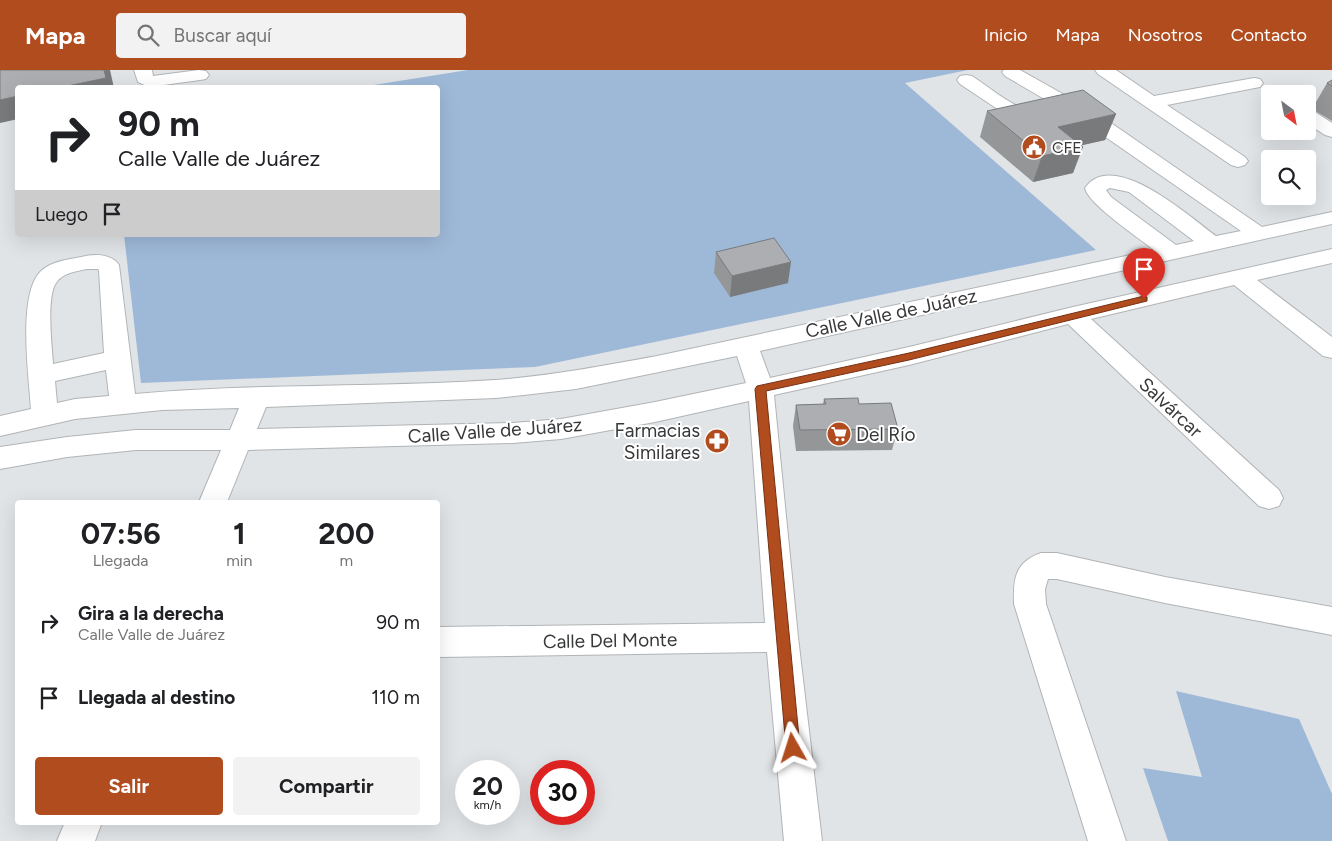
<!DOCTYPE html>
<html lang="es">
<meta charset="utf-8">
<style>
:root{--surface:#fff;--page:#f2f2f2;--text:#202124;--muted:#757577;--accent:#b14c1f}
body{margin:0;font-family:Figtree,sans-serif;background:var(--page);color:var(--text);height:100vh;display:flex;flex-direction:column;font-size:19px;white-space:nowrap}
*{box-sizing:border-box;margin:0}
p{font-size:16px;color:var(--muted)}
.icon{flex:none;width:28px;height:28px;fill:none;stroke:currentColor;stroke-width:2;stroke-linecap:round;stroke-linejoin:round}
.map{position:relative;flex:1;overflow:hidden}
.drawer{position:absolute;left:15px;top:430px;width:425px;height:325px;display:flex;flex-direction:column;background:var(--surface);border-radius:5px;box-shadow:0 5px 20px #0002}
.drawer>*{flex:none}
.hud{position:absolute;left:15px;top:15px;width:425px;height:152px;border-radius:5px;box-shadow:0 5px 20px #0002;background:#fff;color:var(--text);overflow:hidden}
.needle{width:32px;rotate:148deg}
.fabs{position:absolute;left:1261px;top:15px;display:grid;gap:10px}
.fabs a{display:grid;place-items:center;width:55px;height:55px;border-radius:5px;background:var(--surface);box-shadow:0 5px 20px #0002;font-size:25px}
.speed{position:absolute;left:455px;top:690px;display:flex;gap:10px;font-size:25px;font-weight:700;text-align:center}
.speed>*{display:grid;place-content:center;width:65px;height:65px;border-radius:50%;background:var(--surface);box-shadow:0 5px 20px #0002;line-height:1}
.speed small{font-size:12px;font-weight:400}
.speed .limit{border:8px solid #d22;background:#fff;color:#111}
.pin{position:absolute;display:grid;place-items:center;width:42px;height:42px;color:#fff;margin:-51px -21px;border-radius:50% 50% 50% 0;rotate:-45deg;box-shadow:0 0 5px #0007}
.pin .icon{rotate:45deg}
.me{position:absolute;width:55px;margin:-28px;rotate:354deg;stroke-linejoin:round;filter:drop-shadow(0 0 4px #0008)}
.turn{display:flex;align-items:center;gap:18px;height:105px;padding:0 20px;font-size:22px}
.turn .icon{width:65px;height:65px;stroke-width:2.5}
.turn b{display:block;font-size:35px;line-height:42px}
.then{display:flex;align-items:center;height:48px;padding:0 20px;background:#0003;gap:10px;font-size:19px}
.eta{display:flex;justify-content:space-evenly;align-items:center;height:85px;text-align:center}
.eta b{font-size:30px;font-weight:700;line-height:35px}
.cta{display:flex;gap:10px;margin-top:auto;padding:10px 20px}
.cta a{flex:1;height:58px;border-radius:5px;background:var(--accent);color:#fff;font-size:20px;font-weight:700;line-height:58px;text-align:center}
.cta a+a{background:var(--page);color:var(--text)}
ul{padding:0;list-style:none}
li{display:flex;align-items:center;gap:15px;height:75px;padding:0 20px}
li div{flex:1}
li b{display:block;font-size:19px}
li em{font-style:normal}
header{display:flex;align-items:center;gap:30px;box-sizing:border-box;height:70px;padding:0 25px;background:var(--accent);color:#fff}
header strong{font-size:24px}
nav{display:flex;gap:28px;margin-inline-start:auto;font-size:18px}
.search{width:350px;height:45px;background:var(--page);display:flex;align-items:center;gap:12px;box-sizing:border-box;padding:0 18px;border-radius:5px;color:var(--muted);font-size:19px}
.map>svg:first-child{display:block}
</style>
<header>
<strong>Mapa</strong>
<div class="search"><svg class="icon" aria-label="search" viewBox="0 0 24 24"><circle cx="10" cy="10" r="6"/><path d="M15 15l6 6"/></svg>Buscar aquí</div>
<nav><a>Inicio</a><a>Mapa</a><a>Nosotros</a><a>Contacto</a></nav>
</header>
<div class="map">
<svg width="1332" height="771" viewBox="0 0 1332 771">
<rect width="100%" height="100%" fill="#e1e4e7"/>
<g fill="#9eb9d8">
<path d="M468,0H968L905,13L1096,180L535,297L141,313L124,165H438V18L361,17Z"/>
<path d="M1176,621L1299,649L1332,724V771H1168L1143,698L1202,707Z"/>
</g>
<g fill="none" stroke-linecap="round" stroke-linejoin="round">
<defs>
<g id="minor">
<path d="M134,0H152L153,6L199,0L206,1L209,5L206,9L200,10L149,17L138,12Z"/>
<path d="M1004,0H1020L1095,42L1262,157L1332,142V154L760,281L770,308L909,277L1073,237L1332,179V193L1257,210L1332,267V288L1323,286L1234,215L1091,249L1279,420L1283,428L1279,436L1269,439L1259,436L1068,254L909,295L774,325L798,567L822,771H784L767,582L438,587V557L765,553L749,331L655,352L561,369L513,373L248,380L227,432H199L221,380H136L67,387L0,399V377L67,367L136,360H230L239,338L162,340L75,349L0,366V346L31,339C29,307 17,224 41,201C52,191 67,190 81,187C93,184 111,183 119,195L135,324C254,313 375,318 495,310C550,306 603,296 657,286L1154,180C1139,168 1088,134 1085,118C1113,77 1191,148 1216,166L1241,161L1081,50L1072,45L1038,53L1019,50L1005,44L960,14L957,10L960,6L966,5L972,6C989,17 1019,43 1038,41C1045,41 1052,38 1058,37L1005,6L1002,2ZM1110,118L1129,122L1194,171L1176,175L1111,127L1106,120ZM87,199H98L99,201L104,283L53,294C52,276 46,228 56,213C62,203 77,201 87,199ZM737,286L746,313L655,332L561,349L513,353L257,359L266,337L496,328L576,319ZM106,300L109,326L75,329L57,333L55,311Z"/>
<path d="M1095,0H1116L1154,26L1254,8L1260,9L1263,13L1260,17L1167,35L1245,87L1248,91L1245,95L1238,97L1231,95L1098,4Z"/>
<path d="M1308,40L1315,42L1332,53V67L1325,65L1308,54Z"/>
<path d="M1041,483H1057L1165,507L1332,537V565L1165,533L1057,509H1048L1045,519L1046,534L1126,771H1088L1014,534C1013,509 1015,492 1041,483Z"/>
<path d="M65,752H102L95,771H57Z"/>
</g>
</defs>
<use href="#minor" stroke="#b1b4b6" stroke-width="2"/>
<use href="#minor" fill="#fff" fill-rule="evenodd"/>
</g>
<g fill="#949698">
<path d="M1332,10V51L1312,39L1327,13Z"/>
<path d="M987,41L1116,44L1105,70L1082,75L1073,103L1033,112L980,67Z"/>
<path d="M716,182L788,213L730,227L714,203Z"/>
<path d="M824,329L859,334L898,359L892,380L796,381L793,356L796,335L823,334Z"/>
</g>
<g fill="#787a7c">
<path d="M104,0H110L114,18H58Z"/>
<path d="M18,26V49L0,53V30Z"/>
<path d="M1116,44L1105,70L1048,83L1058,57Z"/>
<path d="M1083,77L1073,103L1033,112L1042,86Z"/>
<path d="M791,192L788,213L730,227L732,206Z"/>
</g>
<g fill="#acaeb1" stroke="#787a7c">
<path d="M0,0H104L106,8L58,18H18V26L0,30Z"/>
<path d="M1332,10V16L1327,13Z"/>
<path d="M1083,20L1116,44L1058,57L1083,77L1042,86L987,41Z"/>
<path d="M774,168L791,192L732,206L716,182Z"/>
<path d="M858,328L859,334L891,333L898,359L800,360L796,335L826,334L824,329Z"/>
</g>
<path fill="#b14c1f" stroke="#733114" d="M1144,226L1147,227V231L909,290L766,321L800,678L798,683L793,685L788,683L786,678L755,319L757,316L909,283Z"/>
<defs>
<symbol id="civic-disc" viewBox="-11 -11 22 22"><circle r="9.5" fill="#b14c1f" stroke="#fff"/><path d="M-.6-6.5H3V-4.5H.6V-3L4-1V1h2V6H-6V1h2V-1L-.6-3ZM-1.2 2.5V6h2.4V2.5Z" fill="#fff"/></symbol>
<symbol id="supermarket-disc" viewBox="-11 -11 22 22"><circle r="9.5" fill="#b14c1f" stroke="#fff"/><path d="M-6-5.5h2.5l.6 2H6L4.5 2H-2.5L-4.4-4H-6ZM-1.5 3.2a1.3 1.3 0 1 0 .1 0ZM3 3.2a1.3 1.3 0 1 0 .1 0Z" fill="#fff"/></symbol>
<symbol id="pharmacy-disc" viewBox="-11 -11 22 22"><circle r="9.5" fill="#b14c1f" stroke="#fff"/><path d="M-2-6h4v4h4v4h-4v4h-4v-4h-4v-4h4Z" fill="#fff"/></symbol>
</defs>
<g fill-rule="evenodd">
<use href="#civic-disc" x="1020" y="63" width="28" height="28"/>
<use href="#supermarket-disc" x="825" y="350" width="28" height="28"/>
<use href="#pharmacy-disc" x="703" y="357" width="28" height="28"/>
</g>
<g text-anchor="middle" stroke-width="4" stroke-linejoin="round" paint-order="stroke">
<g font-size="16" fill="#373839" stroke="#fff" text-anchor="start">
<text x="1052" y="83">CFE</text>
</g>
<g font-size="19" fill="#373839" stroke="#fff">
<text transform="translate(891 243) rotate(-12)" y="7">Calle Valle de Juárez</text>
<text transform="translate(1171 337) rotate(43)" y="7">Salvárcar</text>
<text transform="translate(495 360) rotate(-4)" y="7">Calle Valle de Juárez</text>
<text transform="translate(610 570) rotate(-1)" y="7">Calle Del Monte</text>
</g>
<g font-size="19" fill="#373839" stroke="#fff" text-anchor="end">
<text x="700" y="367">Farmacias<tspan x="700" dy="22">Similares</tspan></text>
<text x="856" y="371" text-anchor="start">Del Río</text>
</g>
</g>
</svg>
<div class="fabs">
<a><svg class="needle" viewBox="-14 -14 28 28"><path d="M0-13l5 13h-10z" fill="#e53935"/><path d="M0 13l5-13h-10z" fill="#757577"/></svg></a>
<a><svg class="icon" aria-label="search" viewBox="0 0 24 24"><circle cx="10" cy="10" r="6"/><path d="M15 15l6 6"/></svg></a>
</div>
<div class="speed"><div>20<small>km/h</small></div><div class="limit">30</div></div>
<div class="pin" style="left:1144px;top:229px;background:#d93025"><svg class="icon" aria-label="arrive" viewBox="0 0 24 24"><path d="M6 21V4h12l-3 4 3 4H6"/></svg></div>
<svg class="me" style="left:793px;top:678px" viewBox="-20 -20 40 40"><path d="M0-17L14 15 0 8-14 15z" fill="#b14c1f" stroke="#fff" stroke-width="4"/></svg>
<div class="hud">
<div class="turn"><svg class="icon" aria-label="right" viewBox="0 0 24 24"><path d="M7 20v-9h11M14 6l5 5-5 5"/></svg><div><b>90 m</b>Calle Valle de Juárez</div></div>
<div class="then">Luego<svg class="icon" aria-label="arrive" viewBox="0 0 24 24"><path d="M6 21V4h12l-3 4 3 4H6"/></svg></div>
</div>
<section class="drawer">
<div class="eta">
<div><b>07:56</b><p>Llegada</p></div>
<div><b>1</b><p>min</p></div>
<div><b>200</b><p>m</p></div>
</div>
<ul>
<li><svg class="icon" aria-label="right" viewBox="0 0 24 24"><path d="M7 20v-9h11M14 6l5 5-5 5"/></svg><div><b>Gira a la derecha</b><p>Calle Valle de Juárez</p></div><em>90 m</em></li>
<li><svg class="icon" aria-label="arrive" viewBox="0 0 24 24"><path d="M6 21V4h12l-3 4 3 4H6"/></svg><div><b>Llegada al destino</b></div><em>110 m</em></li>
</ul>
<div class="cta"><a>Salir</a><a>Compartir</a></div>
</section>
</div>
